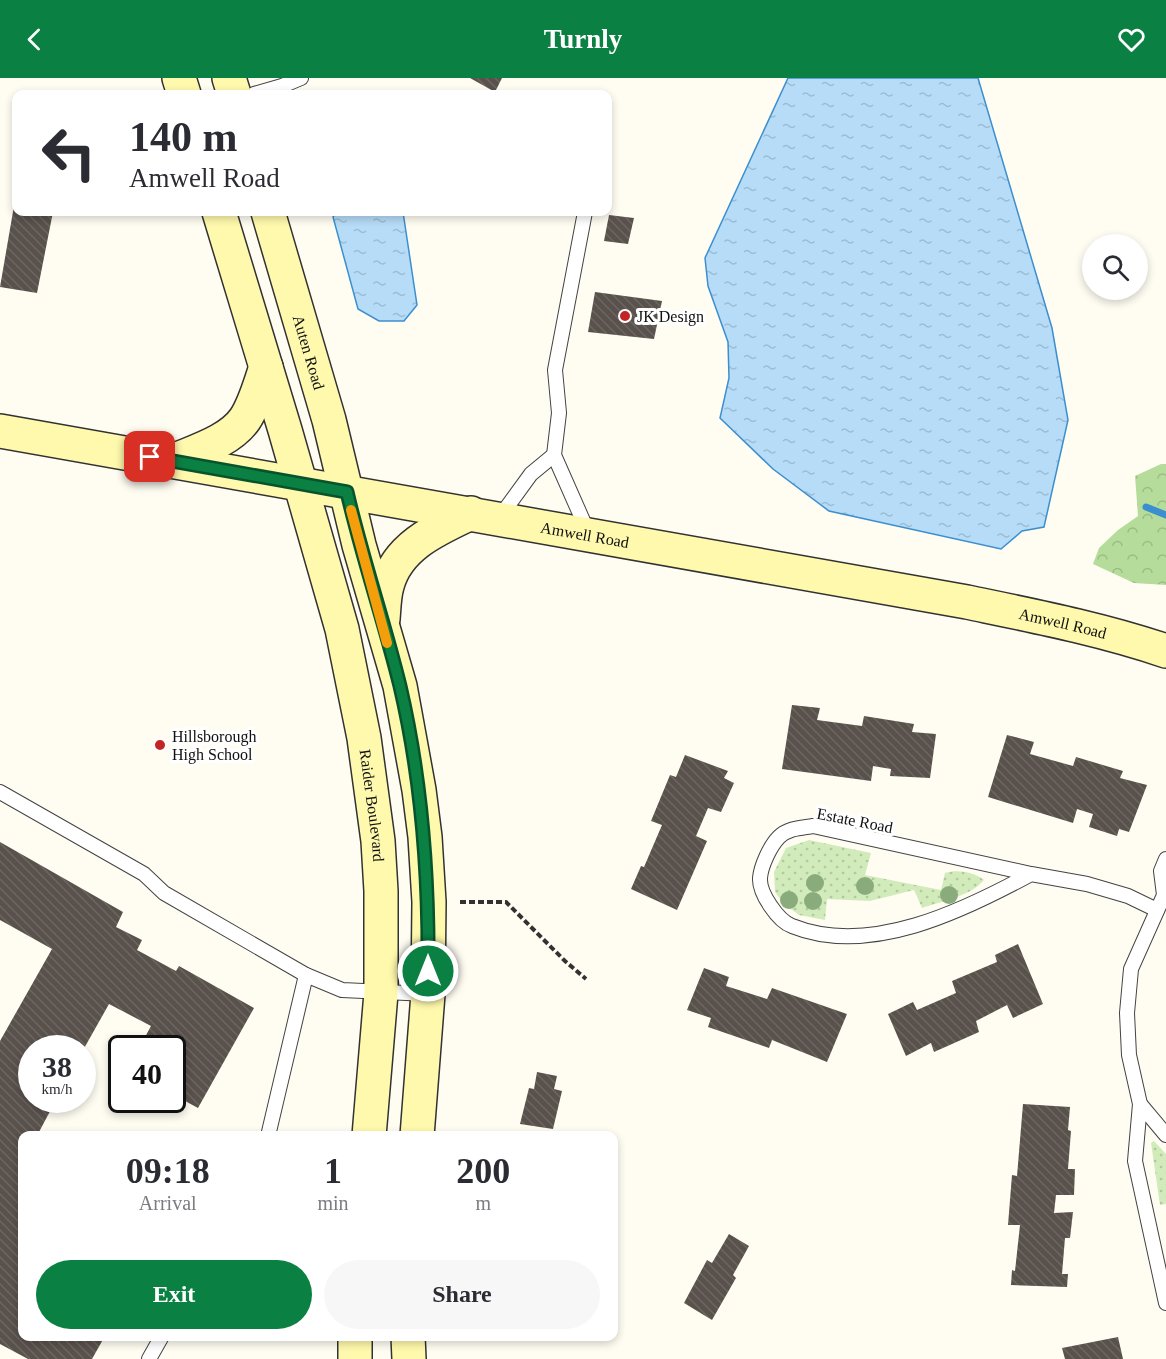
<!DOCTYPE html>
<style>
:root{--surface:#fff;--page:#f7f7f7;--text:#2b2b33;--muted:#7c7c81;--accent:#0b8043}
body{margin:0;font-family:"Times New Roman",serif;background:var(--page);color:var(--text);height:100vh;display:flex;flex-direction:column;font-size:22px;white-space:nowrap}
*{box-sizing:border-box;margin:0}
p{font-size:20px;color:var(--muted)}
.icon{flex:none;width:33px;height:33px;fill:none;stroke:currentColor;stroke-width:2;stroke-linecap:round;stroke-linejoin:round}
.map{position:relative;flex:1;overflow:hidden}
.drawer{position:absolute;left:18px;top:1053px;width:600px;height:210px;display:flex;flex-direction:column;background:var(--surface);border-radius:12px;box-shadow:0 3px 9px #0003}
.drawer>*{flex:none}
.hud{position:absolute;left:12px;top:12px;width:600px;height:126px;border-radius:12px;box-shadow:0 3px 9px #0003;background:#fff;color:var(--text);overflow:hidden}
.fabs{position:absolute;left:1082px;top:156px;display:grid;gap:12px}
.fabs a{display:grid;place-items:center;width:66px;height:66px;border-radius:50%;background:var(--surface);box-shadow:0 3px 9px #0003;font-size:30px}
.speed{position:absolute;left:18px;top:957px;display:flex;gap:12px;font-size:30px;font-weight:700;text-align:center}
.speed>*{display:grid;place-content:center;width:78px;height:78px;border-radius:50%;background:var(--surface);box-shadow:0 3px 9px #0003;line-height:1}
.speed small{font-size:15px;font-weight:400}
.speed .limit{border:3px solid #111;border-radius:9px;background:#fff;color:#111}
.pin{position:absolute;display:grid;place-items:center;width:51px;height:51px;color:#fff;margin:-26px;border-radius:12px;box-shadow:0 3px 9px #0006}
.me{position:absolute;width:66px;margin:-33px;rotate:0deg;stroke-linejoin:round;filter:drop-shadow(0 0 4px #0008)}
.turn{display:flex;align-items:center;gap:21px;height:126px;padding:0 18px;font-size:27px}
.turn .icon{width:78px;height:78px;stroke-width:2.5}
.turn b{display:block;font-size:42px;line-height:51px}
.eta{display:flex;justify-content:space-evenly;align-items:center;height:102px;text-align:center}
.eta b{font-size:36px;font-weight:800;line-height:42px}
.cta{display:flex;gap:12px;margin-top:auto;padding:12px 18px}
.cta a{flex:1;height:69px;border-radius:36px;background:var(--accent);color:#fff;font-size:24px;font-weight:800;line-height:69px;text-align:center}
.cta a+a{background:var(--page);color:var(--text)}
header{display:flex;justify-content:space-between;align-items:center;height:78px;padding:0 18px;background:var(--accent);color:#fff;font-size:27px;font-weight:800}
.map>svg:first-child{display:block}
</style>
<header><svg class="icon" aria-label="back" viewBox="0 0 24 24"><path d="M15 5l-7 7 7 7"/></svg>Turnly<svg class="icon" aria-label="heart" viewBox="0 0 24 24"><path d="M12 20l-8-8c-3-5 5-10 8-4 3-6 11-1 8 4z"/></svg></header>
<div class="map">
<svg width="1166" height="1281" viewBox="0 0 1166 1281">
<defs>
<pattern id="green-dots" width="8" height="8" patternUnits="userSpaceOnUse" patternTransform="scale(1.5)"><rect width="8" height="8" fill="#d2ebbb"/><path d="M2 2h.1M6 6h.1" fill="none" stroke="#b3c8a0" stroke-width="1.8" stroke-linecap="round"/></pattern>
<pattern id="forest-crowns" width="20" height="18" patternUnits="userSpaceOnUse" patternTransform="scale(1.5)"><rect width="20" height="18" fill="#b5dc9a"/><path d="M2 6a3 3 0 1 1 6 0M12 15a3 3 0 1 1 6 0" fill="none" stroke="#9bbc84"/></pattern>
<pattern id="water-ripples" width="26" height="14" patternUnits="userSpaceOnUse" patternTransform="scale(1.5)"><rect width="26" height="14" fill="#b6dcf7"/><path d="M2 4q2-2 4 0t4 0M15 11q2-2 4 0t4 0" fill="none" stroke="#9bbcd3"/></pattern>
<pattern id="building-back-hatch" width="6" height="6" patternUnits="userSpaceOnUse" patternTransform="scale(1.5)"><rect width="6" height="6" fill="#59514c"/><path d="M-1 5l2 2M0 0l6 6M5-1l2 2" fill="none" stroke="#6c6561"/></pattern>
</defs>
<rect width="100%" height="100%" fill="#fffdf2"/>
<g fill="url(#green-dots)">
<path d="M809,762L871,775L865,797L941,812L945,795C957,791 974,794 984,802C971,818 942,823 922,830L914,812L870,823L827,821L825,842L799,837L784,826L775,814L774,794L786,770Z"/>
<path d="M1154,1063L1166,1076V1126L1160,1127L1151,1065Z"/>
</g>
<path fill="url(#forest-crowns)" d="M1161,386H1166V507L1134,505L1093,486L1099,470L1118,452L1138,438L1135,398Z"/>
<g fill="url(#water-ripples)" stroke="#3c8fcf" stroke-width="1.5">
<path d="M788,0H978L1052,250L1068,342L1044,449L1022,453L1001,471L829,433L773,391L720,340L729,300L728,264L708,208L705,180Z"/>
<path d="M337,134H403L417,227L404,243H379L358,231L333,139Z"/>
</g>
<g fill="none" stroke-linecap="round" stroke-linejoin="round">
<path stroke="#3c8fcf" stroke-width="7" d="M1146,429L1166,437"/>
</g>
<g fill="url(#building-back-hatch)">
<path d="M470,0H502L495,14Z"/>
<path d="M15,122L16,134H53L37,215L0,209Z"/>
<path d="M609,137L634,140L628,166L604,163Z"/>
<path d="M595,214L662,223L654,261L588,254Z"/>
<path d="M792,627L820,630L817,642L862,648L864,638L914,646L912,654L936,656L930,700L890,698L891,691L873,688L871,703L782,691Z"/>
<path d="M1007,657L1034,664L1030,676L1073,688L1076,679L1123,693L1120,700L1147,707L1129,754L1119,751L1117,758L1089,749L1093,736L1077,731L1073,745L988,719Z"/>
<path d="M685,677L728,693L724,700L734,705L721,734L708,730L696,758L707,763L677,832L631,811L641,788L644,789L662,747L651,743L670,697L676,699Z"/>
<path d="M0,764L123,834L116,849L142,862L137,872L176,893L179,888L254,930L198,1030L172,1016V970H139L151,948L109,926L82,974V970H32V1022H56L39,1054L46,1058H22V1258H105L92,1281H28L0,1266V963L52,871L0,842Z"/>
<path d="M1018,866L1043,926L1013,940L1007,927L976,943L979,954L934,974L931,965L906,978L888,936L913,924L917,932L956,915L952,903L997,884L995,877Z"/>
<path d="M704,890L729,899L726,908L767,921L772,910L847,936L827,984L772,962L769,970L708,949L711,940L687,932Z"/>
<path d="M537,994L557,998L554,1011L562,1013L553,1051L520,1046L529,1010L534,1011Z"/>
<path d="M1023,1026L1070,1029L1068,1052L1071,1053L1068,1091H1075L1074,1117H1056L1054,1135L1073,1134L1070,1160H1065L1062,1196H1068L1067,1209L1011,1207L1012,1192L1015,1193L1020,1147H1008L1012,1097L1017,1098Z"/>
<path d="M729,1156L749,1168L733,1197L736,1200L712,1242L684,1225L707,1182L712,1185Z"/>
<path d="M1118,1259L1123,1281H1065L1062,1270Z"/>
</g>
<g fill="none" stroke-linecap="round" stroke-linejoin="round">
<defs>
<g id="lane">
<path d="M254,16L282,8L301,0"/>
<path d="M585,134L555,292L559,335L554,377L588,454"/>
<path d="M499,440L531,396L554,377"/>
<path d="M0,714L144,796L164,815L306,897L342,912L428,916"/>
<path d="M1166,781L1161,793L1164,817L1131,891L1127,935L1129,977L1140,1026L1135,1083L1166,1225"/>
<path d="M1031,796C963,833 869,879 792,848C778,843 759,815 760,800C761,788 770,768 779,759C788,750 801,750 813,748L1031,796L1087,806L1128,818L1157,832"/>
<path d="M1140,1026L1166,1057"/>
<path d="M268,1058L306,897"/>
<path d="M149,1281L162,1258"/>
</g>
<g id="secondary">
<path d="M179,0L184,16"/>
<path d="M229,0L234,16"/>
<path id="s1" d="M219,134L285,352L342,551L364,660L378,763L381,813V915L369,1058"/>
<path id="s2" d="M268,134L329,342L359,467L400,608L419,712L425,759L429,824L428,916L417,1058"/>
<path id="s3" d="M0,353L967,524C1034,538 1101,551 1166,573"/>
<path d="M173,383C196,373 230,363 245,341C255,326 260,306 266,289"/>
<path d="M383,541C384,530 384,518 387,508C397,468 437,451 471,435"/>
<path d="M408,1258L409,1281"/>
<path d="M355,1281V1258"/>
</g>
</defs>
<use href="#lane" stroke="#434343" stroke-width="16"/>
<use href="#secondary" stroke="#323232" stroke-width="36"/>
<path stroke="#323232" stroke-width="4" stroke-dasharray="6 3" stroke-linecap="butt" d="M460,824H506L565,883L586,901"/>
<use href="#lane" stroke="#fff" stroke-width="14"/>
<use href="#secondary" stroke="#fff9ad" stroke-width="33"/>
</g>
<g fill="#8aac7d">
<circle cx="815" cy="805" r="9"/>
<circle cx="865" cy="808" r="9"/>
<circle cx="949" cy="817" r="9"/>
<circle cx="789" cy="822" r="9"/>
<circle cx="813" cy="823" r="9"/>
</g>
<g fill="none" stroke-linecap="round" stroke-linejoin="round">
<defs>
<path id="route" d="M150,379L347,414C362,479 384,543 400,608C422,702 429,797 428,893"/>
</defs>
<use href="#route" stroke="#07532c" stroke-width="15"/>
<use href="#route" stroke="#0b8043" stroke-width="10"/>
<path stroke="#f59e0b" stroke-width="10" d="M351,432L387,565"/>
</g>
<g fill="#c32526" stroke="#fff" stroke-width="2">
<circle cx="625" cy="238" r="6"/>
<circle cx="160" cy="667" r="6"/>
</g>
<g text-anchor="middle" stroke-width="6" stroke-linejoin="round" paint-order="stroke">
<g font-size="16" fill="#101010" stroke="#fff" text-anchor="start">
<text x="637" y="244">JK Design</text>
<text x="172" y="664">Hillsborough<tspan x="172" dy="18">High School</tspan></text>
</g>
<g font-size="16" fill="#101010" stroke="#fff">
<text dy="6" stroke="none"><textPath href="#s2" startOffset="146">Auten Road</textPath></text>
<text dy="6" stroke="none"><textPath href="#s3" startOffset="594">Amwell Road</textPath></text>
<text dy="6" stroke="none"><textPath href="#s3" startOffset="1080">Amwell Road</textPath></text>
<text dy="6" stroke="none"><textPath href="#s1" startOffset="614">Raider Boulevard</textPath></text>
<text transform="translate(855 742) rotate(11)" y="6">Estate Road</text>
</g>
</g>
</svg>
<div class="fabs">
<a><svg class="icon" aria-label="search" viewBox="0 0 24 24"><circle cx="10" cy="10" r="6"/><path d="M15 15l6 6"/></svg></a>
</div>
<div class="speed"><div>38<small>km/h</small></div><div class="limit">40</div></div>
<div class="pin" style="left:150px;top:379px;background:#d93025"><svg class="icon" aria-label="arrive" viewBox="0 0 24 24"><path d="M6 21V4h12l-3 4 3 4H6"/></svg></div>
<svg class="me" style="left:428px;top:893px" viewBox="-20 -20 40 40"><circle r="17" fill="#0b8043" stroke="#fff" stroke-width="3"/><path d="M0-11L8 9 0 5-8 9z" fill="#fff"/></svg>
<div class="hud">
<div class="turn"><svg class="icon" aria-label="left" viewBox="0 0 24 24"><path d="M17 20v-9H6M10 6l-5 5 5 5"/></svg><div><b>140 m</b>Amwell Road</div></div>
</div>
<section class="drawer">
<div class="eta">
<div><b>09:18</b><p>Arrival</p></div>
<div><b>1</b><p>min</p></div>
<div><b>200</b><p>m</p></div>
</div>
<div class="cta"><a>Exit</a><a>Share</a></div>
</section>
</div>
